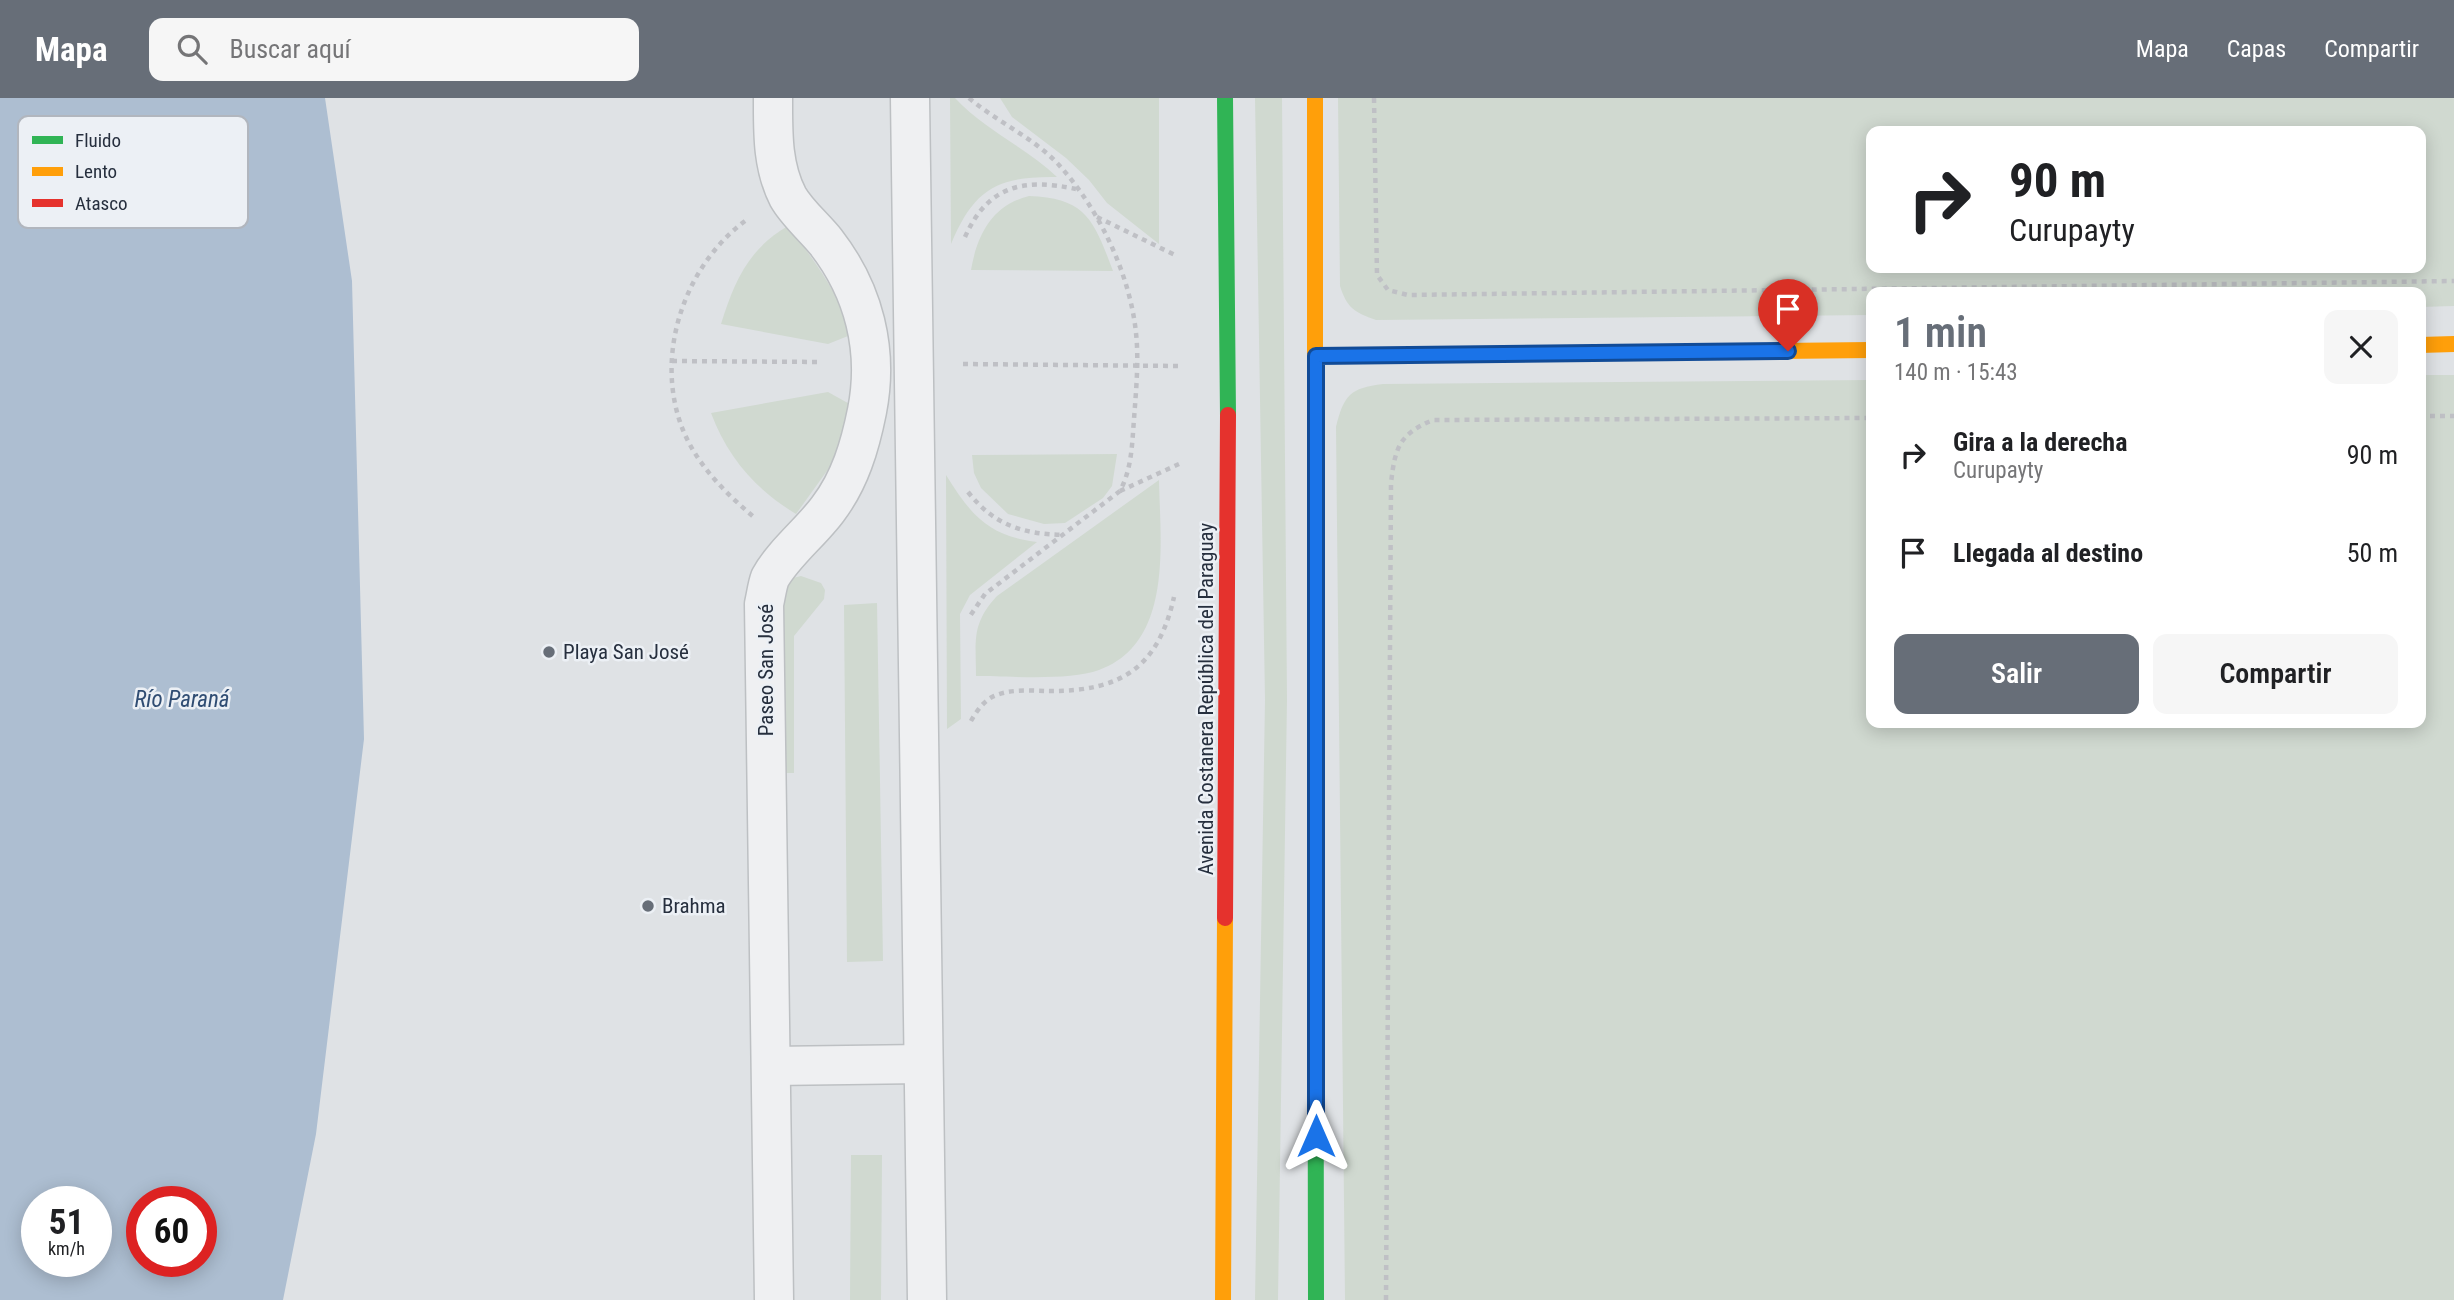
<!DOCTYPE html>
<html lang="es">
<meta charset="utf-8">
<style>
:root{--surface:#fff;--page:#f6f6f6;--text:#202124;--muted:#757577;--accent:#676e78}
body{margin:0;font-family:"Roboto Condensed",sans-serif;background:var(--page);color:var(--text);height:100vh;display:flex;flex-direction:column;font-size:26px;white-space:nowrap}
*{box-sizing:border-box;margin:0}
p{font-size:23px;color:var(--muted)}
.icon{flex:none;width:38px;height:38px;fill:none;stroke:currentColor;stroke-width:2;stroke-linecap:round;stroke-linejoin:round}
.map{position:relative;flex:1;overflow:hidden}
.details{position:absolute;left:1866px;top:189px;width:560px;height:441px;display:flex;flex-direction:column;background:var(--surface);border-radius:14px;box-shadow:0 4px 18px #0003}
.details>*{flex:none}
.banner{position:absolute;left:1866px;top:28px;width:560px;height:147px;border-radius:14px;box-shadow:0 4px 18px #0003;background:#fff;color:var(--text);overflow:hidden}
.speed{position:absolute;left:21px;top:1088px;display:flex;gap:14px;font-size:35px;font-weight:700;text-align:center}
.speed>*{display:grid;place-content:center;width:91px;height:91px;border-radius:50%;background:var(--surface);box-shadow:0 4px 18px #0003;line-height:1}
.speed small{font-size:18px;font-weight:400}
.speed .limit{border:10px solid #d22;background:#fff;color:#111}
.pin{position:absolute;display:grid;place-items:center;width:60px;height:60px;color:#fff;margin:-72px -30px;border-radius:50% 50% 50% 0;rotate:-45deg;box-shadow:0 0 7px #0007}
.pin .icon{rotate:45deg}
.me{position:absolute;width:77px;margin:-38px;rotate:0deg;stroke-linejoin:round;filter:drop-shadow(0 0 5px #0008)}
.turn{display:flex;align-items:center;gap:24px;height:147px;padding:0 28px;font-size:32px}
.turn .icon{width:91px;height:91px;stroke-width:2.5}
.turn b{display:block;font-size:49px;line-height:60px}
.round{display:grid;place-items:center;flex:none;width:74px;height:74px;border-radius:14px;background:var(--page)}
.summary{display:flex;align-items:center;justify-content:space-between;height:119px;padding:0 28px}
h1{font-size:42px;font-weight:600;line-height:52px;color:var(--accent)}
.button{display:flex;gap:14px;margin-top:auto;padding:14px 28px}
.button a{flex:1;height:80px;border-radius:14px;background:var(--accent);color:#fff;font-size:28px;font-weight:600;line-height:80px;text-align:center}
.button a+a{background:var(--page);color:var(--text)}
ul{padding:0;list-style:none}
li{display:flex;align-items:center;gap:21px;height:98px;padding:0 28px}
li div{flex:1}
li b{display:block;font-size:26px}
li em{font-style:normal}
header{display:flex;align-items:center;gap:42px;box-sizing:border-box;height:98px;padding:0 35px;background:var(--accent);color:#fff}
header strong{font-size:33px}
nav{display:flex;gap:38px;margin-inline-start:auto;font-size:24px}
.search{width:490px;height:63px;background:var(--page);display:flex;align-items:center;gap:18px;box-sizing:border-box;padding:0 24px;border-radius:14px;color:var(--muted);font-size:26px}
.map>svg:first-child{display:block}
</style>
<header>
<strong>Mapa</strong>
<div class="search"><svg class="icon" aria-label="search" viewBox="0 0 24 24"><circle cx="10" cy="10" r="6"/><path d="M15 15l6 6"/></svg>Buscar aquí</div>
<nav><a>Mapa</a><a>Capas</a><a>Compartir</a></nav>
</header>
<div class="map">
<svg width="2454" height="1202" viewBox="0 0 2454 1202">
<rect width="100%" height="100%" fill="#dfe2e5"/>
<g fill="#d0d9d0" fill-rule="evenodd">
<path d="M950,0H955C985,32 1025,49 1057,79C997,78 974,91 951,146Z"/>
<path d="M1000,0H1159V146L1107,105L1089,82L1066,60L1012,19Z"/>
<path d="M1255,0H1282L1287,601L1278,1202H1255L1265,602Z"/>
<path d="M1338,0H2454V208L2420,209V194H1871V217L1376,222C1354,214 1347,210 1340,188ZM1871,33H2420V170H1871Z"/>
<path d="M1029,98C1087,100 1094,123 1113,173L971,172C977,137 992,107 1029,98Z"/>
<path d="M788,128C815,163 837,194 853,236L828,246L721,226C734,184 749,150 788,128Z"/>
<path d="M2420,277H2454V1202H1345L1336,329C1344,297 1350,290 1383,286L1871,282V625H2420Z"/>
<path d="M828,294L855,309L842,352L796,416C755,391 728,360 711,315Z"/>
<path d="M1117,356L1112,388L1103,400L1065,425L1044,426L1008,416L981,390L974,375L972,357Z"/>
<path d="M946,377C971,417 988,438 1037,444L970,497L960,516L961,621L947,631Z"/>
<path d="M1159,382C1160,444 1174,545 1099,572C1069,583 1009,578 976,578C976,543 971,526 997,498Z"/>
<path d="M801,478L821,485L825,492L824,501L794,538V675H778V504L789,481Z"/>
<path d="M877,505L883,863L847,864L844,507Z"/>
<path d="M851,1057H882L881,1202H850Z"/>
</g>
<path fill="#adbed1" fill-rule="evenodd" d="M0,0H325L352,183L364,641L316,1036L283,1202H0ZM37,1104H96V1164H37ZM142,1104H201V1164H142Z"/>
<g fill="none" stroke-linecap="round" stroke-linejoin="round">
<defs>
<g id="street">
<path d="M773,0C773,34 772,68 788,99C797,115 814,129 826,144C864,193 879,252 867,313C860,348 850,382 828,411C812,433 783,456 770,480C767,488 766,498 764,506L774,1202"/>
<path d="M910,0L927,1202"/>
<path d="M772,968L923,966"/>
</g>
</defs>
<use href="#street" stroke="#bdc0c3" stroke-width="41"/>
<g stroke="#bfc0c5" stroke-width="4.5" stroke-dasharray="5 5" stroke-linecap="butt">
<path d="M969,0C997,24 1033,39 1059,67C1099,111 1130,176 1136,235C1139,263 1136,293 1134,321C1132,346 1132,370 1120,393L985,496L970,518"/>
<path d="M1374,0L1377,177L1388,192L1408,197L2454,183"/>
<path d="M1097,119L1177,158"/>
<path d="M745,123C685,168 656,253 680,324C693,363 724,394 755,420"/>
<path d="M965,139C988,87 1024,80 1076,91"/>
<path d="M672,263L822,264"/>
<path d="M963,266L1178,268"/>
<path d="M2420,318H2454"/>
<path d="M1120,393L1179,366"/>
<path d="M968,394C994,427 1022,436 1064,437"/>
<path d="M971,623C976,614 983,604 992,599C1010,590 1032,593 1051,593C1121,593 1158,570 1174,499"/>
<path d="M1386,1202L1391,385C1395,350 1399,336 1433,322L1871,320"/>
</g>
<use href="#street" stroke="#eff0f2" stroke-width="38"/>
<g stroke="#30b455" stroke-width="16">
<path d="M1225,0L1228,317"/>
<path d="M1315,583L1316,1202"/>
</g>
<g stroke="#ff9f0a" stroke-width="16">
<path d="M1315,0V583"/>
<path d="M2420,247L2454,246"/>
<path d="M1316,258L1871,252"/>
<path d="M1223,1202L1225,820"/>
</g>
<path stroke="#e5322d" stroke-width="16" d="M1225,820L1228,317"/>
</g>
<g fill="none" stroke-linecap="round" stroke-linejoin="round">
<defs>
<path id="route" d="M1316,1038V258L1788,253"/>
</defs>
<use href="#route" stroke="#114b97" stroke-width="18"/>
<use href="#route" stroke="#1a73e8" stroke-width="12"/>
</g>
<g fill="#676e78" stroke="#ecf0f5" stroke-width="2.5">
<circle cx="549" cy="554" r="7"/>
<circle cx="648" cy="808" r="7"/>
</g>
<g text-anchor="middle" stroke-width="5" stroke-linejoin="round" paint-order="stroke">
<g font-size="21" fill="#262f3e" stroke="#ecf0f5" text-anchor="start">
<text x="563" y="561">Playa San José</text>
<text x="662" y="815">Brahma</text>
</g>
<g font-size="21" fill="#262f3e" stroke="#ecf0f5">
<text transform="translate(766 572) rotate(-90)" y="7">Paseo San José</text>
<text transform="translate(1206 601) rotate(-90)" y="7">Avenida Costanera República del Paraguay</text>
</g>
<g font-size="23" font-style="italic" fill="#304d73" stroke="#ecf0f5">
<text x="182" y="609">Río Paraná</text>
</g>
</g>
<rect x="18" y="18" width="230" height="112" rx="10" fill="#ecf0f5" stroke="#b1b6be" stroke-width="2"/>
<rect x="32" y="38" width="31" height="8" fill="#30b455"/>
<rect x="32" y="69" width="31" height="9" fill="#ff9f0a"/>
<rect x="32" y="101" width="31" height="8" fill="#e5322d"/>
<g font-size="19" fill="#262f3e">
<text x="75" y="49">Fluido</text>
<text x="75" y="80">Lento</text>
<text x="75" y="112">Atasco</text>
</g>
</svg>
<div class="speed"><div>51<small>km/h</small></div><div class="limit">60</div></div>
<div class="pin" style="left:1788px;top:253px;background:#d93025"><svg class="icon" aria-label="arrive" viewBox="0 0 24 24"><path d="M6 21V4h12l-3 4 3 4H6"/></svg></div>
<svg class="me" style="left:1316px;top:1038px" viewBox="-20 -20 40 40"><path d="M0-17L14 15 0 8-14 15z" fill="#1a73e8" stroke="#fff" stroke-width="4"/></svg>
<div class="banner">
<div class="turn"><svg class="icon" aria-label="right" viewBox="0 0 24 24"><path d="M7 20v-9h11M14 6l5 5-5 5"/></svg><div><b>90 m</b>Curupayty</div></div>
</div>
<section class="details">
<div class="summary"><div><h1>1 min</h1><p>140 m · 15:43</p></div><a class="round"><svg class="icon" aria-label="close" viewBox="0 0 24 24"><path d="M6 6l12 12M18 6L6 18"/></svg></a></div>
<ul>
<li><svg class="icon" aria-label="right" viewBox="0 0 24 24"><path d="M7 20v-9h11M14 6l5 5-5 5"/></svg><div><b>Gira a la derecha</b><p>Curupayty</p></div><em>90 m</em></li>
<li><svg class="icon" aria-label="arrive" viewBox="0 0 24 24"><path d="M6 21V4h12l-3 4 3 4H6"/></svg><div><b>Llegada al destino</b></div><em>50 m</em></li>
</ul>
<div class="button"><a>Salir</a><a>Compartir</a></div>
</section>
</div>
